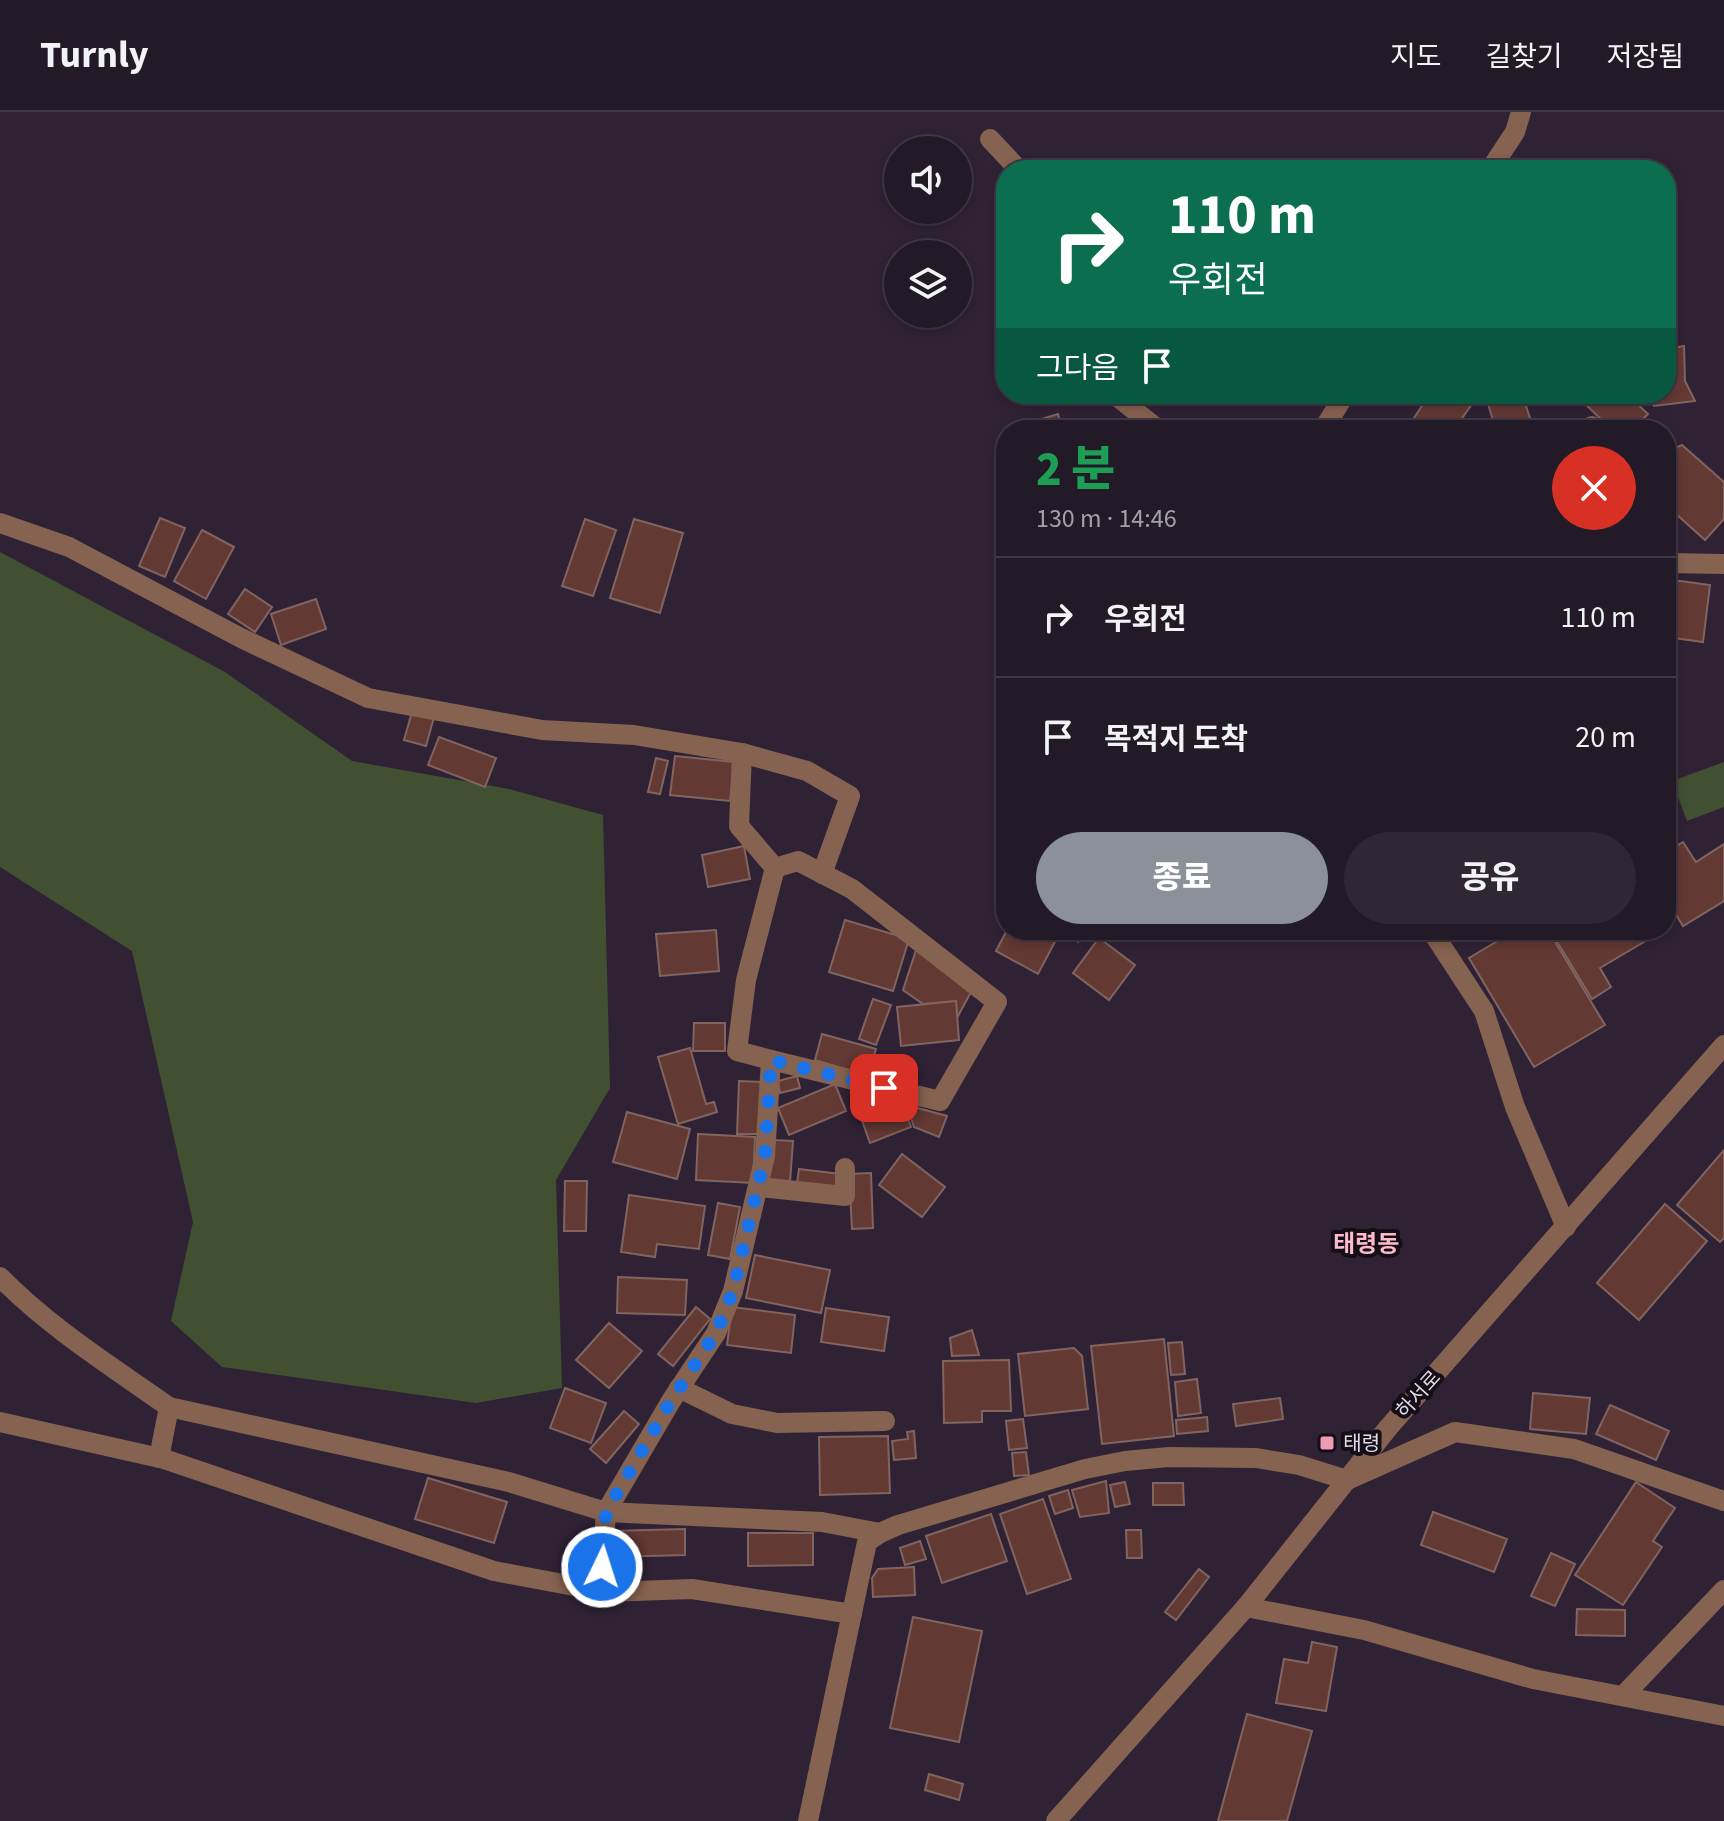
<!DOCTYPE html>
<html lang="ko">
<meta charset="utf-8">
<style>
:root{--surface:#231a28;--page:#2f2734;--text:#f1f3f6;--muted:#a3a1a8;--line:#403845;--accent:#8c9099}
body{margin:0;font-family:"Source Sans 3","Noto Sans KR",sans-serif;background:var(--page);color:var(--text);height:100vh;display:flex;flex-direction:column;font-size:30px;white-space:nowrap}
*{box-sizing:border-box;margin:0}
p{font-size:26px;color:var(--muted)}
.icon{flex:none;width:44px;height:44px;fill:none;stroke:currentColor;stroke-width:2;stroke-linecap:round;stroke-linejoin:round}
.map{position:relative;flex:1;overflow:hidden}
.drawer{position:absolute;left:996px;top:308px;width:680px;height:520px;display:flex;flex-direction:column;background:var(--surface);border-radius:32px;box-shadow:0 4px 12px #0003,0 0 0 2px var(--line)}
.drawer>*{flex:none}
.guide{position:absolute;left:996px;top:48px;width:680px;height:244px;border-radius:32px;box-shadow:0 4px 12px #0003,0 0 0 2px var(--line);background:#0b6e4f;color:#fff;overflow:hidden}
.fabs{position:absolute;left:884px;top:24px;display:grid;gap:16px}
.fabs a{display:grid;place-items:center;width:88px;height:88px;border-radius:50%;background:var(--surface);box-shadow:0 4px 12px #0003,0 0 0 2px var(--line);font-size:40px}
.pin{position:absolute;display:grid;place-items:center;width:68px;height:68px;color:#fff;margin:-34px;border-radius:16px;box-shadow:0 4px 12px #0006}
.me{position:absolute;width:88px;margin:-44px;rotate:4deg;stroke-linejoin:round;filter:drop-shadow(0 0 6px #0008)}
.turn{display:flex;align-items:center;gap:28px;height:168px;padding:0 40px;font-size:36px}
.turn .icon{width:104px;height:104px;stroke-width:2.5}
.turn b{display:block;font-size:56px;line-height:68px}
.then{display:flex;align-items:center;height:76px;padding:0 40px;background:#0003;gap:16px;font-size:30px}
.round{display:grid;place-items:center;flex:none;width:84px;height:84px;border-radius:42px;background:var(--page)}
.summary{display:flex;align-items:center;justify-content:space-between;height:136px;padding:0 40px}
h1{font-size:48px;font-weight:800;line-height:60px;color:#1e9e55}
.action{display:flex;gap:16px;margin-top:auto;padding:16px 40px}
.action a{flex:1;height:92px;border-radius:48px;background:var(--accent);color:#fff;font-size:32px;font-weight:800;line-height:92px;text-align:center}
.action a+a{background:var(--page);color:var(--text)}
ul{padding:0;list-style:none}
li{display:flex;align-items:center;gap:24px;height:120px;padding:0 40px;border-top:2px solid var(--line)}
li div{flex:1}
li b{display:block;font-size:30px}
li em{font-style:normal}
header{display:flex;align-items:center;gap:48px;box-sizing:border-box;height:112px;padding:0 40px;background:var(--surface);border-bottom:2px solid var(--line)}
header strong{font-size:38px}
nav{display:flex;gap:44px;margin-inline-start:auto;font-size:28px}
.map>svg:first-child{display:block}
</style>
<header>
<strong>Turnly</strong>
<nav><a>지도</a><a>길찾기</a><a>저장됨</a></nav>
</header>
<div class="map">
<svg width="1724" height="1709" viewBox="0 0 1724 1709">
<rect width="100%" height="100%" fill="#2f2235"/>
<g fill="#405030">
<path d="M0,440L225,560L352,649L509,677L603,703L610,976L556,1068L562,1276L476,1291L222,1255L171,1209L193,1110L132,839L0,755Z"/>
<path d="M1724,650V695L1687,709L1672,669Z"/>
</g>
<g fill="#633934" stroke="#816460" stroke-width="2">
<path d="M1684,234L1685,269L1695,289L1654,294L1643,282H1666V237Z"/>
<path d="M1430,282H1464L1474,289L1454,318H1406Z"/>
<path d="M1485,282H1522L1534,318H1496Z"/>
<path d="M1577,282H1627L1648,302L1632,318H1612L1576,283Z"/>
<path d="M1058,302L1062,318H1013L1012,316Z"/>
<path d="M1682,333L1724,370V407L1705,428L1666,393V340Z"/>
<path d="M160,406L185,416L165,465L139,454Z"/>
<path d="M585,407L616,418L593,484L562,474Z"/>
<path d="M634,407L683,421L660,501L610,486Z"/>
<path d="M202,418L234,435L206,487L174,469Z"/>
<path d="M1666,467L1710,473L1703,530L1666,525Z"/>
<path d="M245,477L272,495L255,520L228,502Z"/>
<path d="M316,487L326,517L281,533L271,502Z"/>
<path d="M412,600L434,605L426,634L404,628Z"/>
<path d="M439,625L496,646L485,675L428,653Z"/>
<path d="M675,644L734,650L730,689L670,683Z"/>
<path d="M656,646L668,649L660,682L648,680Z"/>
<path d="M1683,730L1696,750L1724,732V789L1683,814L1666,786V740Z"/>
<path d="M744,734L750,767L708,775L702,743Z"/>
<path d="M845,808L909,827L893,879L829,860Z"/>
<path d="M716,818L719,859L660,864L656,822Z"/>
<path d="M1007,818H1048L1058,824L1038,862L996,839Z"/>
<path d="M1057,818H1086L1078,830Z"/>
<path d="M1516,818H1548L1605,913L1534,955L1469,846Z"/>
<path d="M1550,818H1664L1600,856L1611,875L1592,887Z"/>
<path d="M1099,826L1135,853L1109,888L1073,861Z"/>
<path d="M916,838L972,878L957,906L956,889L923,892L903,878Z"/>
<path d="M873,887L891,893L876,933L859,927Z"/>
<path d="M956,889L959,928L901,934L897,895Z"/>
<path d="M694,911H725V939H693Z"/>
<path d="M822,922L876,937L868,964L815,948Z"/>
<path d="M690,936L706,992L714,990L717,1000L678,1012L658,945Z"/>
<path d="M797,964L800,976L780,981L778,969Z"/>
<path d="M739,969L762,970L761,1022H737Z"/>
<path d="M835,972L846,999L789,1023L778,996Z"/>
<path d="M901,988L911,1015L870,1031L860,1003Z"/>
<path d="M907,993L947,1004L939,1025L914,1015Z"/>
<path d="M627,1000L690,1017L677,1067L613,1050Z"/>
<path d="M698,1022L755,1025L753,1071L696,1068Z"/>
<path d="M772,1028L793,1029L790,1070L769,1069Z"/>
<path d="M1724,1038V1126L1720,1130L1677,1093Z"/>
<path d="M902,1042L945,1075L922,1105L879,1073Z"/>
<path d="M799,1057L840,1062L839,1077L797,1072Z"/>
<path d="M871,1061L873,1116L852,1117L849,1062Z"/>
<path d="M565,1069H587L586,1119H564Z"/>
<path d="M629,1083L705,1094L699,1137L657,1132L655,1145L621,1140Z"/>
<path d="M718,1091L740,1095L730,1147L708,1143Z"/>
<path d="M1665,1092L1707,1129L1639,1208L1597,1171Z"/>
<path d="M755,1143L830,1158L821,1201L746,1186Z"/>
<path d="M618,1165L687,1168L685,1203L617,1201Z"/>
<path d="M696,1195L710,1207L673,1254L658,1242Z"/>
<path d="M732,1195L795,1203L791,1241L727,1233Z"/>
<path d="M826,1196L889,1205L884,1239L821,1230Z"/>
<path d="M609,1211L642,1239L609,1276L576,1248Z"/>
<path d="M972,1218L979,1243L952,1244L950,1226Z"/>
<path d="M1164,1227L1174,1324L1102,1332L1091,1234Z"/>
<path d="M1182,1230L1185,1262L1171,1263L1168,1231Z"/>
<path d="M1074,1236L1082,1244L1088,1297L1025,1304L1018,1242Z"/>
<path d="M1009,1248L1011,1299H982V1310L944,1311L943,1249Z"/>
<path d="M1197,1267L1201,1301L1178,1304L1175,1270Z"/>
<path d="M565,1276L606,1291L591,1331L550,1316Z"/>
<path d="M1533,1281L1590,1286L1586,1322L1530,1317Z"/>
<path d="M1280,1286L1283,1307L1236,1314L1233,1292Z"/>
<path d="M1610,1293L1669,1319L1656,1348L1596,1322Z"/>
<path d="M624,1299L639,1312L606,1351L590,1337Z"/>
<path d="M1207,1305L1208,1319L1177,1322L1176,1308Z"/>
<path d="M1023,1307L1027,1336L1009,1338L1006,1309Z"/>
<path d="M914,1319L916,1346L894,1348L892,1329L908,1327L907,1320Z"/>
<path d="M888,1324L890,1381L820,1383L819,1325Z"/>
<path d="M1026,1340L1029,1363L1014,1364L1012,1341Z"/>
<path d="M428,1366L507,1390L494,1431L415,1407Z"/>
<path d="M1106,1369L1109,1401L1080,1405L1072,1378Z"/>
<path d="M1125,1370L1130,1392L1115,1395L1110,1373Z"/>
<path d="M1636,1370L1675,1396L1653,1429L1662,1435L1623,1493L1575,1463Z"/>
<path d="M1153,1371H1183L1184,1393H1153Z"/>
<path d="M1068,1378L1073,1396L1055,1402L1049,1384Z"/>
<path d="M1043,1387L1071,1467L1027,1482L1000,1402Z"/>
<path d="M1433,1400L1507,1427L1494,1460L1421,1433Z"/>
<path d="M991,1402L1007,1449L942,1471L926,1424Z"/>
<path d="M685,1417V1443L611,1445V1419Z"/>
<path d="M1126,1418H1141L1142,1446H1127Z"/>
<path d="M748,1421H813V1453L748,1454Z"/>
<path d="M920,1429L926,1447L905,1453L900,1436Z"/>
<path d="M1551,1441L1575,1452L1555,1494L1531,1484Z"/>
<path d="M914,1455L915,1483L873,1485L872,1466L878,1457Z"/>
<path d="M1199,1457L1209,1465L1176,1508L1165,1500Z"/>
<path d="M1577,1497L1625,1498V1524L1576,1523Z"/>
<path d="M913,1505L982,1519L959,1630L890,1616Z"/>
<path d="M1312,1530L1337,1535L1326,1599L1276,1591L1284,1547L1308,1551Z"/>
<path d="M1247,1602L1312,1619L1287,1709H1218Z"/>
<path d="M929,1662L963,1672L959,1688L925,1678Z"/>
</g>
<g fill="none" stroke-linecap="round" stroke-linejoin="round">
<g stroke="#866250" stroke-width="20">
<path d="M990,27L1019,58"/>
<path d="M1490,58L1515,20L1521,0"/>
<path d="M1114,282L1159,318"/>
<path d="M1592,314L1596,318"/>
<path d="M1323,318L1345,282"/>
<path d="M0,411L69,435L241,526L368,586L542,618L634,623L742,641L739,714L775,756"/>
<path d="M1666,451L1724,452"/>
<path d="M742,641L807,659L850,684L822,762"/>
<path d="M1431,818L1484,899L1515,995L1566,1115"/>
<path d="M771,948L940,989L997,890L852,777L798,749L775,756"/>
<path d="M759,1075L845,1084V1056"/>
<path d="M0,1165C50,1216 111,1254 169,1295"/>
<path d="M679,1276L732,1302L777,1311L885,1309"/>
<path d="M0,1310L164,1347L494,1459L606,1480L692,1477L852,1502"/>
<path d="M159,1346L169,1295L509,1370L606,1400L671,1289L716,1221L733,1179L765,1044L771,948L737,939L746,868L775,756"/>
<path d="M606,1480L602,1455L606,1400L822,1410L880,1421"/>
<path d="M1246,1495L1364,1518L1533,1567L1724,1604"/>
<path d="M1623,1584L1724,1478"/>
<path d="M808,1709L867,1430L880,1421L898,1413L1085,1357L1125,1349L1169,1345L1256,1346L1299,1353L1347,1368L1455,1320L1574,1337L1724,1389"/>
<path d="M1056,1709L1246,1495L1388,1316L1724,933"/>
</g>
</g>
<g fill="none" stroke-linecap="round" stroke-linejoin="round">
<path stroke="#1a73e8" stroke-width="14" stroke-dasharray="0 25.2" d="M602,1455L606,1400L671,1289L716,1221L733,1179L765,1044L771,948L884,976"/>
</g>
<rect fill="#f19ab3" stroke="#140e16" stroke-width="3" x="1319" y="1323" width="16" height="16" rx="4"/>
<g text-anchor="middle" stroke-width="8" stroke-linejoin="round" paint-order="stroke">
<g font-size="20" fill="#e4dbe8" stroke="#140e16">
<text transform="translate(1418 1282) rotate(-48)" y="7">하서로</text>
</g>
<g font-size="20" fill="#e4dbe8" stroke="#140e16" text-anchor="start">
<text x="1343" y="1338">태령</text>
</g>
<g font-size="24" font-weight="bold" fill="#fcbacc" stroke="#140e16">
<text x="1366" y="1140">태령동</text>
</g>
</g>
</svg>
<div class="fabs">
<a><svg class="icon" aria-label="sound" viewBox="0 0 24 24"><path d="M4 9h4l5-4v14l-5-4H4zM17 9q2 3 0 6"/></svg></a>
<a><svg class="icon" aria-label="layers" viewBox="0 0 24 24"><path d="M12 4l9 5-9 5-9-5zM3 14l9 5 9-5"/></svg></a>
</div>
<div class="pin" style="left:884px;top:976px;background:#d93025"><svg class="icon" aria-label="arrive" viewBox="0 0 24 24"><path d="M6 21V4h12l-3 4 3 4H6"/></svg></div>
<svg class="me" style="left:602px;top:1455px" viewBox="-20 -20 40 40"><circle r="17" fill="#1a73e8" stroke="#fff" stroke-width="3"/><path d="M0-11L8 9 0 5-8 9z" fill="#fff"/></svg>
<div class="guide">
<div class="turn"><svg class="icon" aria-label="right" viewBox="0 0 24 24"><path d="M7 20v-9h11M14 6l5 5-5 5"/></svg><div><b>110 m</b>우회전</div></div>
<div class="then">그다음<svg class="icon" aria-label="arrive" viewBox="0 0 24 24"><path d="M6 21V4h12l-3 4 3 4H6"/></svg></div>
</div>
<section class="drawer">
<div class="summary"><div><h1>2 분</h1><p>130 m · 14:46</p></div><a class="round" style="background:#d93025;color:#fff"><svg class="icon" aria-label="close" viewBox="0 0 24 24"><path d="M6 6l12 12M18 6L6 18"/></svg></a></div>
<ul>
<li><svg class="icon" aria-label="right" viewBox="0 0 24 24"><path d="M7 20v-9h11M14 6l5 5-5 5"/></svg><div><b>우회전</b></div><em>110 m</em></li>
<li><svg class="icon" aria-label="arrive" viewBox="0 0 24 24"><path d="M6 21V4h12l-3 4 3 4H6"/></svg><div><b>목적지 도착</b></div><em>20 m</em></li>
</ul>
<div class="action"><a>종료</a><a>공유</a></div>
</section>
</div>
